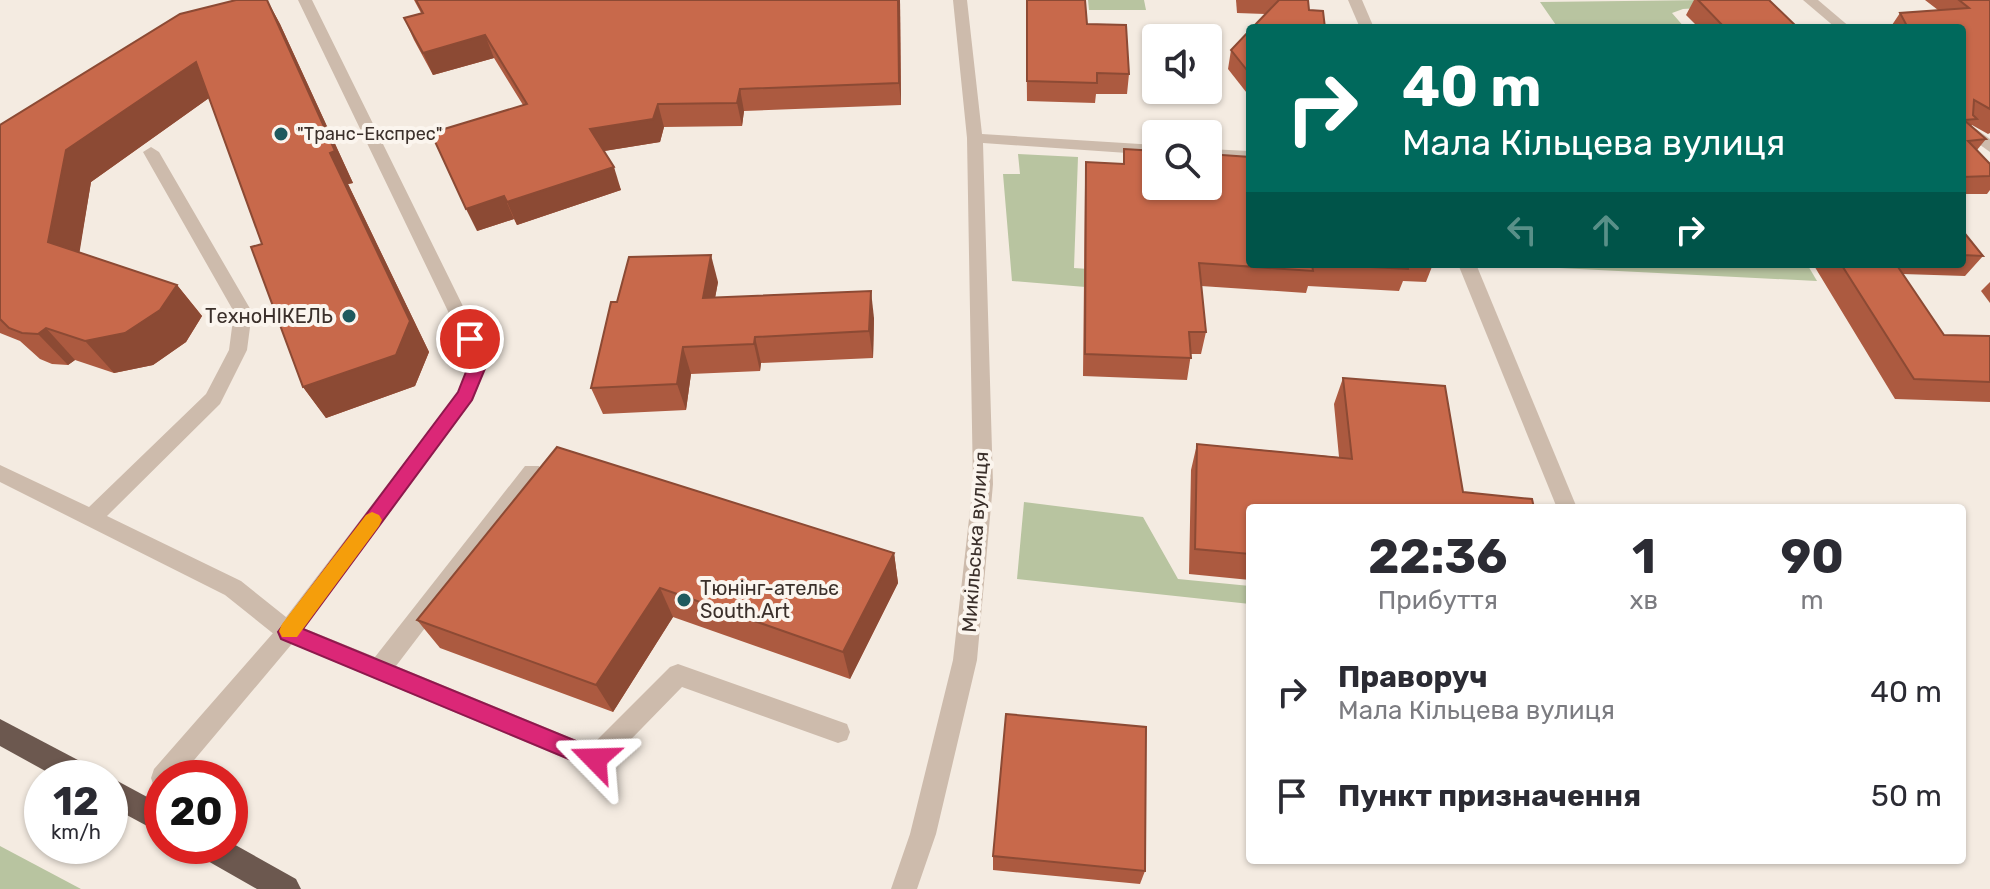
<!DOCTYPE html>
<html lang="uk">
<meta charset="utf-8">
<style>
:root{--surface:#fff;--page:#f2f2f3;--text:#2b2b33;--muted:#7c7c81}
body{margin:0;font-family:Rubik,sans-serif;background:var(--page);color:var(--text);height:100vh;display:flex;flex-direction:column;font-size:30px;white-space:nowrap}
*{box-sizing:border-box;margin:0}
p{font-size:26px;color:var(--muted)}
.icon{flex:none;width:44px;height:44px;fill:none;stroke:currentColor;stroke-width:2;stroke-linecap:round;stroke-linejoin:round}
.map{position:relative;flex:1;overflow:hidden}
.side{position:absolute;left:1246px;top:504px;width:720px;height:360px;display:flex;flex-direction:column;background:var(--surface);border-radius:8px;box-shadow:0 2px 6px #0004}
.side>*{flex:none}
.guide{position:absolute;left:1246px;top:24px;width:720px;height:244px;border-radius:8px;box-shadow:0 2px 6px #0004;background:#00695c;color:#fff;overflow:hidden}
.controls{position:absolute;left:1142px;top:24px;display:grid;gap:16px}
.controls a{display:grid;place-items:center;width:80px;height:80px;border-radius:8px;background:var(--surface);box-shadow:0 2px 6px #0004;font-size:40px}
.speed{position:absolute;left:24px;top:760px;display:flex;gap:16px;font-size:40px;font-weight:700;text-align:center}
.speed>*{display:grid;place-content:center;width:104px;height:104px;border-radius:50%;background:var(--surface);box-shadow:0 2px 6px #0004;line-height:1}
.speed small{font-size:20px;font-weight:400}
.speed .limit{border:12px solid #d22;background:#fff;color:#111}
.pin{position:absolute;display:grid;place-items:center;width:68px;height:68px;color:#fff;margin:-34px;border:4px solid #fff;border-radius:50%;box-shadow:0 2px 8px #0007}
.me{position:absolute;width:88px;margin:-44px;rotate:292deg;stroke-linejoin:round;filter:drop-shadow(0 0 6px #0008)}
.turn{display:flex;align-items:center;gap:28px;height:168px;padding:0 24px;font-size:36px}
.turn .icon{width:104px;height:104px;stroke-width:2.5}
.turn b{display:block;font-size:56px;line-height:68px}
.lanes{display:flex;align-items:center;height:76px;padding:0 24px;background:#0003;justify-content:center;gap:40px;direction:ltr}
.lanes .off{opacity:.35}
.eta{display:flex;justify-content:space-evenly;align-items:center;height:136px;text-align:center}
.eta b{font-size:48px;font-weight:700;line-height:56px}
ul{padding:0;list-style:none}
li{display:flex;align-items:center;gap:24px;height:104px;padding:0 24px}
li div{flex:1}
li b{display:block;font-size:30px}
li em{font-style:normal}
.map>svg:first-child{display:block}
</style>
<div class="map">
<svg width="1990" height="889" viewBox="0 0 1990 889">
<rect width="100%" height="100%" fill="#f4ebe1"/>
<g fill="#b8c4a0">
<path d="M1088,0H1144L1146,10H1089Z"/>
<path d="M1709,0L1716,7L1683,9L1672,13L1685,28H1558L1540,2Z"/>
<path d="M1018,154L1078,157L1074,268L1192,276L1194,296L1012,281L1003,174H1020Z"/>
<path d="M1539,264H1807L1817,281L1540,267Z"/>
<path d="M1024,502L1143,517L1178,579L1250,586V604L1017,579Z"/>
<path d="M0,846L81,889H0Z"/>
</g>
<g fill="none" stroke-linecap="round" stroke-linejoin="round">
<path fill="#cdbbac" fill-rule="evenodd" d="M151,147L159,152L252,312L247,350L220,404L107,516L241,581L296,625L375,657L525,466H539L542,472L539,478L396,666L591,746L670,667L678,664L847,724L850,732L847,740L838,743L682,687L604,767L595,771L280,639L225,595L0,482V465L89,507L206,394L229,350L234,312L143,152Z"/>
<g fill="#cdbbac" fill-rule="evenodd">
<path d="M298,0H312L489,359L473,400L296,639L179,778H162V790L154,787L151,778L154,769L280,625L458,392L471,359Z"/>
<path d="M953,0H967L982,134L1156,145V155L983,143L993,484L977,660L936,834L917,889H891L910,834L953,660L973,484L967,138Z"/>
<path d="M1348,0H1362L1374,28H1360Z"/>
<path d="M1803,0H1818L1851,28H1836Z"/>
<path d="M1962,119L1990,139V152L1962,132Z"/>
<path d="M1208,149L1250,151V161L1208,159Z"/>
<path d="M1458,264H1476L1577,508H1557Z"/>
</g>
<g fill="#6c584f" fill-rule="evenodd">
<path d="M0,719L95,769L99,778H58L0,746Z"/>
<path d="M110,777L162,805V834L110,806Z"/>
<path d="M230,842L296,879L301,889H257L199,856L195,846H230Z"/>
</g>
</g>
<g fill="#ac5a40">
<path d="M267,0L280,24L353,183L348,184L429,352L415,386L326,418L303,387L262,244L209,98L91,182L79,252L177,285L202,316L186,342L153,365L114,373L75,360L68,365L52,364L40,359L20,341L0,333V125Z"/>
<path d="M414,0H900L901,105L744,111L742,126L664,127L660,142L604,151L621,190L517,225L514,219L477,231L523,105L494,58L433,75L414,40L404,18L421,13Z"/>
<path d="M1026,0H1085L1087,24L1129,74L1127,94H1096L1095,103L1027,101Z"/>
<path d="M1236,0H1308L1309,10L1265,14L1237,13Z"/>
<path d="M1694,0H1769L1798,28H1699L1686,15Z"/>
<path d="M1925,0H1990V133L1988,134L1972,125L1971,126L1986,139L1977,150L1990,164V190L1987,194H1962V28H1890L1900,13L1938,10Z"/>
<path d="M1250,30V97L1228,69L1231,50Z"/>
<path d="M1124,149L1250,264H1433L1426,282L1403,281L1399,291L1308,286L1306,293L1201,286L1206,332L1201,354H1191L1187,380L1083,376L1085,185L1086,162L1123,164Z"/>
<path d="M1962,230L1983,256L1965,276L1903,274L1944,335L1990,336V402L1895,399L1813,264H1962Z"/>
<path d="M718,282L715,298L874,318L873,358L761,363L760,371L691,374L686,410L603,414L591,388L617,302Z"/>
<path d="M1990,282V303L1981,291Z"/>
<path d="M1343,378L1463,492L1250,508V580L1189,574L1191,470L1197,444L1339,457L1334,404Z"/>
<path d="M894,553L898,583L850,679L673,617L613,712L440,648L417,620Z"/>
<path d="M993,856L1145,871L1140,884L993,870Z"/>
</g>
<g fill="#8c4a34">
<path d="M267,0L280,24L353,183L348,184L429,352L415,386L326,418L303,387L330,153Z"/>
<path d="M898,0H900L901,105L899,83Z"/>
<path d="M485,35L494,58L433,75L423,53Z"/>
<path d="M196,62L216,93L91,182L76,274L48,242L66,150Z"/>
<path d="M740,89L744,111L742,126L737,103Z"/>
<path d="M658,104L664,127L660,142L598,152L590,129Z"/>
<path d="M614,167L621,190L517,225L507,202Z"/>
<path d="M504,196L514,219L477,231L466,209Z"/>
<path d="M711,255L718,282L710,325L703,298Z"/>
<path d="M177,285L202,316L186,342L153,365L114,373L85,341Z"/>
<path d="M871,291L874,318L873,358L869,331Z"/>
<path d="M46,328L75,360L68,365L38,334Z"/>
<path d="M755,337L761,363L760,371L754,344Z"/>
<path d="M683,347L691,374L686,410L677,384Z"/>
<path d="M894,553L898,583L850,679L843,652Z"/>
<path d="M660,588L673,617L613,712L596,685Z"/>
</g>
<g fill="#c8694b" stroke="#8c4a34" stroke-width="2">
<path d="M236,0H267L335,151L330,153L410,321L396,355L303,387L251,247L262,244L196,62L66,150L48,242L177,285L160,310L125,333L85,341L46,328L38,334L22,333L9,328L0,319V125L180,14Z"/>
<path d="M416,0H898L899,83L740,89L737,103L658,104L653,119L590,129L614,167L507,202L504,196L466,209L431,133L527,104L485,35L423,53L404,18L423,13Z"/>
<path d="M1027,0H1085L1087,24L1126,25L1129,74L1097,73V83L1027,81Z"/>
<path d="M1279,0H1308L1309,10L1323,11L1325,28H1252Z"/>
<path d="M1698,0H1769L1798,28H1725Z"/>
<path d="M1959,0H1990V109L1974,100L1973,115L1977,119L1964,120L1986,139L1968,141L1990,164V176L1962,177V28H1908L1900,13L1969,8Z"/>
<path d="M1491,26L1541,28H1492Z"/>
<path d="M1250,30V74L1231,50Z"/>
<path d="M1124,149L1156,151V186H1208V154L1250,157V264H1312L1313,271L1199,263L1206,332H1189L1191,358L1085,354L1086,162L1124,164Z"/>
<path d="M1962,230L1983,256L1962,255Z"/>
<path d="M711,255L703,298L871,291L869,331L755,337L754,344L683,347L677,384L591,388L611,302H617L629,257Z"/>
<path d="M1314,264H1407L1408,269Z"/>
<path d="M1841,264H1896L1944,335L1990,336V382L1914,379Z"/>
<path d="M1343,378L1445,386L1463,492L1532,499L1534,508H1250V554L1195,549L1197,444L1352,459Z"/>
<path d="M557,447L894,553L843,652L660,588L596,685L417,620Z"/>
<path d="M1006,714L1146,727L1145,871L993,856Z"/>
</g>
<path fill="#db2777" stroke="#8e194d" stroke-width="2" d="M470,333L476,335L489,359L472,400L303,629L603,752L606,759L603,767L595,770L281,639L278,632L458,392L471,359L462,339Z"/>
<path fill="#f59e0b" d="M372,512L379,515L382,520L379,526L297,637H282L279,631L282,624L366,515Z"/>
<g fill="#1f5a5e" stroke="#fbf5ee" stroke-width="3">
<circle cx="281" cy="134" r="8"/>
<circle cx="349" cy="316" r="8"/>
<circle cx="684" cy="600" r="8"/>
</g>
<g text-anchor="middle" stroke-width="8" stroke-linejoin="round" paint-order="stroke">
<g font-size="18" fill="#3b302b" stroke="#fbf5ee" text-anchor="start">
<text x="297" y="140">"Транс-Експрес"</text>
</g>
<g font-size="20" fill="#3b302b" stroke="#fbf5ee" text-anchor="end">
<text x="333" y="323">ТехноНІКЕЛЬ</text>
<text x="700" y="595" text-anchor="start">Тюнінг-ательє<tspan x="700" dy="23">South.Art</tspan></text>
</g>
<g font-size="20" fill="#3b302b" stroke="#fbf5ee">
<text transform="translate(975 542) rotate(-86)" y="7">Микільська вулиця</text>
</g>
</g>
</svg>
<div class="controls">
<a><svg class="icon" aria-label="sound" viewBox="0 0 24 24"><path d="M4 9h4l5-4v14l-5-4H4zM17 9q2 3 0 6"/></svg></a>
<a><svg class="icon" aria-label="search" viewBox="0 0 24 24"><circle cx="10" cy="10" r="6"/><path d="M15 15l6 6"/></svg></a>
</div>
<div class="speed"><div>12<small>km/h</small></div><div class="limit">20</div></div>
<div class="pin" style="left:470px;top:339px;background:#d93025"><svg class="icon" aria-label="arrive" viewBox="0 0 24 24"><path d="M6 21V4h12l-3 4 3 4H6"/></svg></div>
<svg class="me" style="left:595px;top:759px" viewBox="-20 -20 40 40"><path d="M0-17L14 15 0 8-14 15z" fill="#db2777" stroke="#fff" stroke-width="4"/></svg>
<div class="guide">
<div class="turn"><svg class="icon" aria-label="right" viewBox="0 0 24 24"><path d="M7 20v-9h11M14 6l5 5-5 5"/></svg><div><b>40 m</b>Мала Кільцева вулиця</div></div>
<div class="lanes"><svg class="icon off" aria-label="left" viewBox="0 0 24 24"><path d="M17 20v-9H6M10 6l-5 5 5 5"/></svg><svg class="icon off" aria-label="ahead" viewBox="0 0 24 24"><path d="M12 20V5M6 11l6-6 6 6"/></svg><svg class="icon" aria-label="right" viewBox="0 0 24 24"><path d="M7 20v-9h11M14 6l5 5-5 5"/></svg></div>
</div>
<section class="side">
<div class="eta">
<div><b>22:36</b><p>Прибуття</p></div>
<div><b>1</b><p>хв</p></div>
<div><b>90</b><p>m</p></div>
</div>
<ul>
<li><svg class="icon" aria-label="right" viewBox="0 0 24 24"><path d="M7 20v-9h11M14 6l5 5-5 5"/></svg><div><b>Праворуч</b><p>Мала Кільцева вулиця</p></div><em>40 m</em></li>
<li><svg class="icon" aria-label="arrive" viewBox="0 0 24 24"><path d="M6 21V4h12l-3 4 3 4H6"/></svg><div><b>Пункт призначення</b></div><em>50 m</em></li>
</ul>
</section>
</div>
